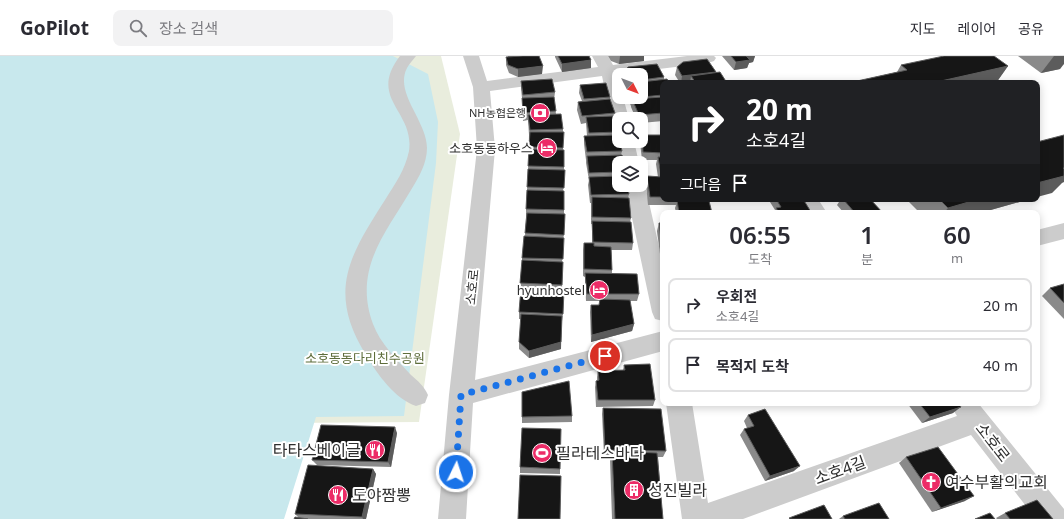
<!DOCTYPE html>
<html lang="ko">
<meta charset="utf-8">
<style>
:root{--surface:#fff;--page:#f2f2f3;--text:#2b2b33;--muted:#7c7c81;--line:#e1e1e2}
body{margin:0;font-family:"Noto Sans","Noto Sans KR",sans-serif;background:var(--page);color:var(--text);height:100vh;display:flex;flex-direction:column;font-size:15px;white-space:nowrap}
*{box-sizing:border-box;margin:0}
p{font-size:13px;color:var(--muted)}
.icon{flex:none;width:22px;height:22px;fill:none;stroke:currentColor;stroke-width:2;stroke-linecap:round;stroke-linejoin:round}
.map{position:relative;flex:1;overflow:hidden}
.sheet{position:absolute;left:660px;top:154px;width:380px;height:196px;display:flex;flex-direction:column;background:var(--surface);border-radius:8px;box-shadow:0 2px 10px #0003}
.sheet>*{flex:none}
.hud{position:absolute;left:660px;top:24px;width:380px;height:122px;border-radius:8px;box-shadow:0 2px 10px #0003;background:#202124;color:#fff;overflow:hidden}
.needle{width:26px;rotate:132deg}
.fabs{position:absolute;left:612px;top:12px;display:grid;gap:8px}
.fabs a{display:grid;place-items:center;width:36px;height:36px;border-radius:8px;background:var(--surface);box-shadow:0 2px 10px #0003;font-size:20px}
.pin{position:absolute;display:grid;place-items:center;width:34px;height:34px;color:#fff;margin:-17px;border:2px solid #fff;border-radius:50%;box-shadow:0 1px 4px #0007}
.me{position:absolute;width:44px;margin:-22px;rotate:4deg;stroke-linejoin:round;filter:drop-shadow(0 0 3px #0008)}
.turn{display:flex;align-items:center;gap:14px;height:84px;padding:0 20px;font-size:18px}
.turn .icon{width:52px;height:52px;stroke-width:2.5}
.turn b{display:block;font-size:28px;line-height:34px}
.then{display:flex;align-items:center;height:38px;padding:0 20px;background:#0003;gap:8px;font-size:15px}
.eta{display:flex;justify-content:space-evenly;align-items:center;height:68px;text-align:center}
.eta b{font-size:24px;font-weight:600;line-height:28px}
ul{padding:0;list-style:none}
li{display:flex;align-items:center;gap:12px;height:54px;margin:0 8px 6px;padding:0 12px;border:2px solid var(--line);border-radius:8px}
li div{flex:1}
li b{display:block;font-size:15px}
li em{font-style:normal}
header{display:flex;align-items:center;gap:24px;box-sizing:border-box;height:56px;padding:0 20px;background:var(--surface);border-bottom:1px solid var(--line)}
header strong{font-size:19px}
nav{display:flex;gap:22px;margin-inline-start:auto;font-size:14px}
.search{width:280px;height:36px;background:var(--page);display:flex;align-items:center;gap:10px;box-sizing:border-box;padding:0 14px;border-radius:8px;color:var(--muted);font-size:15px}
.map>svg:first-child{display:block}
</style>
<header>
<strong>GoPilot</strong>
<div class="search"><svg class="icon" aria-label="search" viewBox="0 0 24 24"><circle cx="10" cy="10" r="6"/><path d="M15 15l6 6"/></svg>장소 검색</div>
<nav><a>지도</a><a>레이어</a><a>공유</a></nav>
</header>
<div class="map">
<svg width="1064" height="463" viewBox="0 0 1064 463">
<rect width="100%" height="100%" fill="#fff"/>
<path fill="#e9eddd" d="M345,0H441L460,78L419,366L284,367Z"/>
<path fill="#c8e8ed" d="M0,0H393L428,18L438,66L436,107L404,360L316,361L284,463H0Z"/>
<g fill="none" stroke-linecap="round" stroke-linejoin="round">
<g fill="#ccc" fill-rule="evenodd">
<path d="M400,0H416C413,4 409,8 407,12C394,37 427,65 427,92C427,107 419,121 411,134C385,178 353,213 373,268C380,287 397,304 411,319C418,325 424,330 428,339L425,347L416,350C395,343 377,318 366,299C327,236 349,200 385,144C395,128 405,114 409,95C415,55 367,43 400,0Z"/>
<path d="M463,0H479L487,25L598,11L592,0H608L613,9L687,0H714L716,2L714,5L708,7L618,18L619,41H623L629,63H619V68L614,67L611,63L602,20L490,35L495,93L475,324L663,275V295L473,347L466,463H438L449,339L477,93L473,31Z"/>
<path d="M619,81V85H634L639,107H621L616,85Z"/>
<path d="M641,124L645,129L663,208V265L655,263L652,256L625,129H641Z"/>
<path d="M797,143H818L827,157H806Z"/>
<path d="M1064,167V183L1037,190V174Z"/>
<path d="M666,347H692L708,447L957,360L949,347H978L1064,453V463H1036L971,379L743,463H682Z"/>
</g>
</g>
<g fill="#8a8a8a">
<path d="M508,0H539L542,18L518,21L509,17L506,9V1H508Z"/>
<path d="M553,0H589L591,12L562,16L555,1V0Z"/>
<path d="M608,0H644V5L619,8L611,5Z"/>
<path d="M722,0H755L753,6L749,7L747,12L734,14Z"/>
<path d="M1018,0H1064L1060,13L1041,17Z"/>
<path d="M657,8L664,21V24L667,23L669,27H663V65L641,67V63H636L631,51V50L627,41H641V19H621V18L628,11Z"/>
<path d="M901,9L1008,10L996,27H848L897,16Z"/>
<path d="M677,11L716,16V17L727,27H680L675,19Z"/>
<path d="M521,25L555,36L554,44L556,58L563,73V94H564V114H565L563,135H564V158H565L562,206H563L562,234L563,258L562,265L561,293L529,302L519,293V286L521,263H519V256L521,234H520V227L522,209V202L525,180L526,161V153L528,117L529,79L528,64L523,65L522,50V42L521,33Z"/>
<path d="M580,29L610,41V44L615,57L614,60L618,76L617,79L622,95L619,107V129L629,138L628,142L631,162L630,166L633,187L632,194H611L612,214V217L639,238L637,245H630L634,268L632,275L591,286L590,256L591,249H599V245H586L585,225V221L583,220V194L584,187H592V168H591V147H590L588,129L589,124L586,107V104L584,88V80H587L586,67L581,68L577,54L578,46L582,45L579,37Z"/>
<path d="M642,79H663V143H700L699,145L712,157H676L675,152L676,149H648L646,128L647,120L658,121L656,108L657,104H642L640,86V85H641Z"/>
<path d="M771,143H803L811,156V157H774L775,154L770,146Z"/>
<path d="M841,143H870L883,157H844L837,149Z"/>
<path d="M908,143H1030L980,157H920L907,144Z"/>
<path d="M659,167H663V198H660L657,175Z"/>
<path d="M1064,228V263L1042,240L1050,232Z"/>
<path d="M624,309L655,344L653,350L596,351L595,331L596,325H597V321L598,315L623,314Z"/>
<path d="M907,347H958L953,357L922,367Z"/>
<path d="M603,352L666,395L663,401H658L663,463H612L610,403L611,400H604L602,358Z"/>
<path d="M748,359L794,415L765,425L740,379L744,373L747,372L744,365Z"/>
<path d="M572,360V366L522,367V361Z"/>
<path d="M397,377L391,411L317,409L312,404Z"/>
<path d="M906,401L965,445L932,456L899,407Z"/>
<path d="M520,411L560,413V418L520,417Z"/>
<path d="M373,413L376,418L366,463H294L299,462L295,458Z"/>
<path d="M1005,457L1053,463H997L996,462Z"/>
<path d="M843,460L889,463H839Z"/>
</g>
<g fill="#5c5c5c">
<path d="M620,0H644V5L619,8Z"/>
<path d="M746,0H755L753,6L749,7L747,12L734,14L736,6Z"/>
<path d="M1054,0H1064V8L1060,13L1041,17Z"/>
<path d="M591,4V12L562,16V8Z"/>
<path d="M543,10L542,18L518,21V13Z"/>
<path d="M1008,10L996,27H932Z"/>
<path d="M716,16L714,24L691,20L690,27H681L682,20Z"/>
<path d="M1064,112V126L1062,127L1052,137L1037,141V127Z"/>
<path d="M979,143H1030L980,157H944L948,152Z"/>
<path d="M634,268L632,275L591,286L592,279Z"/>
<path d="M561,286V293L529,302V295Z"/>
<path d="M961,351L953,357L922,367L930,361Z"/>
<path d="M395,371L397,377L391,411L388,406Z"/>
<path d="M800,410L794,415L765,425L770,420Z"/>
<path d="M373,413L376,418L366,463H363L362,461Z"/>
<path d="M974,440L965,445L932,456L941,452Z"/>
</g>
<g fill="#161616" stroke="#5c5c5c">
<path d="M523,0H539L543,10L518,13L508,9L506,1Z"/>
<path d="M558,0H589L591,4L562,8Z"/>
<path d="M731,0H747H746L750,4L736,6Z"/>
<path d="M944,0H994L1008,10L932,27H848L907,14L901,9Z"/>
<path d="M707,3L716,16L682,20L677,11L683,6Z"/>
<path d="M657,8L664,21L641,24V19H622L621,18L628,11Z"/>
<path d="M720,16L727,27H696L691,20Z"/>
<path d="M552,23L555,36L523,39L521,25Z"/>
<path d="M667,23L669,27H663V39L632,42V41H641V26Z"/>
<path d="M606,27L610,41L584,43L580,29Z"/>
<path d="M554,41L556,55L523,57L522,42Z"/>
<path d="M663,41V57L639,59L632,43Z"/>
<path d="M610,43L615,57L582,60L578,46Z"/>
<path d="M561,58L563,73L530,74L528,59Z"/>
<path d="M614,60L618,76L589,77L586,61Z"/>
<path d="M530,76H564L563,92L529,91Z"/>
<path d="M618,79L619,85H620L622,95L587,96L584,80Z"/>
<path d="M642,79H663V97L643,96Z"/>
<path d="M1064,79V112H1063L1064,113V120L1037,127V86Z"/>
<path d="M529,93L564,94V111L528,110Z"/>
<path d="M622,99L624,107H619V116L589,117L587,100Z"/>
<path d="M658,101H663V119H661Z"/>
<path d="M528,113L565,114L564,132L527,131Z"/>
<path d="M619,120V129H627L629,138L591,139L589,121Z"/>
<path d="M647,120L663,121V141H650Z"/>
<path d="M527,134L564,135V154L526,153Z"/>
<path d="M592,141L629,142L631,162L592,161Z"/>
<path d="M776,143H803L811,156L802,157H779L776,152L781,151Z"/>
<path d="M843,143H870L883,157H855Z"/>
<path d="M939,143H979L948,152Z"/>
<path d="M677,144L709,145L712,157H679Z"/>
<path d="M527,157L565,158L564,179L525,177Z"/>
<path d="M592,165L631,166L633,187L593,186Z"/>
<path d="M659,167H663V191H662Z"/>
<path d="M524,180L564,182L563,203L522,202Z"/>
<path d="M584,187H594V190L611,191L612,214L584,213Z"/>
<path d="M522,204L563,206L562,229L520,227Z"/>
<path d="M585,217L637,218L639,238H587Z"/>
<path d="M1064,228V247L1050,232Z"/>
<path d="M521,231L564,234L563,258L519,256Z"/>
<path d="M600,243L630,244L634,268L592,279L591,249H599Z"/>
<path d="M521,258L562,260L561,286L529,295L519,286Z"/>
<path d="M650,308L655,344H598L596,325L599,324L598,315L625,314L624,309Z"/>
<path d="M569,325L572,360L522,361V336Z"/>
<path d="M919,347H958L961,351L930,361Z"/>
<path d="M603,352L661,353L666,395L605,394Z"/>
<path d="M765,353L800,410L770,420L744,373L754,370L748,359Z"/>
<path d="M321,369L395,371L388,406L312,404Z"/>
<path d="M522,372L561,373L560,413L520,411Z"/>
<path d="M938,391L974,440L941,452L906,401Z"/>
<path d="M612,395L657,397L663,463H615Z"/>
<path d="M308,409L373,413L362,461L295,458Z"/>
<path d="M520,419L561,420L560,463H518Z"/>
<path d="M1037,444L1053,463H1010L1005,457Z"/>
<path d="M879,447L889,463H845L843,460Z"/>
<path d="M824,449L832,463H790L789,462Z"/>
<path d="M990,457L995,463H975Z"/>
<path d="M295,461L308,463H294Z"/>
</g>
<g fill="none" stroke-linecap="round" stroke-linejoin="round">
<path stroke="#1a73e8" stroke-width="7" stroke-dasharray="0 12.6" d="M456,416L461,339L605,300"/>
</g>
<defs>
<symbol id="bank-disc" viewBox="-11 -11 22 22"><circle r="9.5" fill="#ec2c67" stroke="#fff"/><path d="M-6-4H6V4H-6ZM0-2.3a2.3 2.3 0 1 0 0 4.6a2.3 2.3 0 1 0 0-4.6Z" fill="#fff"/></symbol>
<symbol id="hotel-disc" viewBox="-11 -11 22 22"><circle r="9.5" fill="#ec2c67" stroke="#fff"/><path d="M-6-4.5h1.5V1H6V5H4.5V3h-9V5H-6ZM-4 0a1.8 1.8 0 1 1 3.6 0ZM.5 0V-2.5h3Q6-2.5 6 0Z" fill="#fff"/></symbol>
<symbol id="restaurant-disc" viewBox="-11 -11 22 22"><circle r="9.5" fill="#ec2c67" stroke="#fff"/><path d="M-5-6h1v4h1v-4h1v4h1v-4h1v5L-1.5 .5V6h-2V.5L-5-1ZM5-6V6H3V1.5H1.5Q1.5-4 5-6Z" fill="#fff"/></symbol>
<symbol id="stadium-disc" viewBox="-11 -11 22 22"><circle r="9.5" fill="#ec2c67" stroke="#fff"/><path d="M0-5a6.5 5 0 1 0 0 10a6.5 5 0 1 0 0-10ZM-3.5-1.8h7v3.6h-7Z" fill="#fff"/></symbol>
<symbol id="church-disc" viewBox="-11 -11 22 22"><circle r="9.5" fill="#ec2c67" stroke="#fff"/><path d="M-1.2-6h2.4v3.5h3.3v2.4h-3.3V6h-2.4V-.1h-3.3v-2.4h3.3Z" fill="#fff"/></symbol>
<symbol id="building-disc" viewBox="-11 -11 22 22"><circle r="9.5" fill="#ec2c67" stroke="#fff"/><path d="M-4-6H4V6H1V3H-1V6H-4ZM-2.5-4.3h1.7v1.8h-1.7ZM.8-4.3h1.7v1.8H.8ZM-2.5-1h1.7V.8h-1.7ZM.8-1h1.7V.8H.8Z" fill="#fff"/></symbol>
</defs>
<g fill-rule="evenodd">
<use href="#bank-disc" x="529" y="46" width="22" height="22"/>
<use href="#hotel-disc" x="536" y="81" width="22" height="22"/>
<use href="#hotel-disc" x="588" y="223" width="22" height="22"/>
<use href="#restaurant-disc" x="364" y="383" width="22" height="22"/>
<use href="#stadium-disc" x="531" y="386" width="22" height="22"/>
<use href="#church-disc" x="920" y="415" width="22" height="22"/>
<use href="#building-disc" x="623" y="423" width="22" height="22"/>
<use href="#restaurant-disc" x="327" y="428" width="22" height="22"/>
</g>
<g text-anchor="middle" stroke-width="4" stroke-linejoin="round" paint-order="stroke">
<g font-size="11" fill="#2f2f2f" stroke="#fff" text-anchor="end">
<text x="526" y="61">NH농협은행</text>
</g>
<g font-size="13" fill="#2f2f2f" stroke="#fff" text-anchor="end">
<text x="533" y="97">소호동동하우스</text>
<text x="585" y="239">hyunhostel</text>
</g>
<g font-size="13" fill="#2f2f2f" stroke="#fff">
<text transform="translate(472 231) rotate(-84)" y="5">소호로</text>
</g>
<g font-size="13" fill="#5e6d3b" stroke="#fff">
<text x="365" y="307">소호동동다리친수공원</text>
</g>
<g font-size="16" fill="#2f2f2f" stroke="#fff">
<text transform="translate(993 386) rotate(52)" y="6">소호로</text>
<text transform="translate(840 414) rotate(-20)" y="6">소호4길</text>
</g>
<g font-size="16" fill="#2f2f2f" stroke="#fff" text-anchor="start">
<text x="361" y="400" text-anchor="end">타타스베이글</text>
<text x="556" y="403">필라테스바다</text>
<text x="945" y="432">여수부활의교회</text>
<text x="648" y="440">성진빌라</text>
<text x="352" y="445">도야짬뽕</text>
</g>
</g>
</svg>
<div class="fabs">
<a><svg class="needle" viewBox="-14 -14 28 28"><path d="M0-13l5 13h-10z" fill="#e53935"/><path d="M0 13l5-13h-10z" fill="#7c7c81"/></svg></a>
<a><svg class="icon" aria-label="search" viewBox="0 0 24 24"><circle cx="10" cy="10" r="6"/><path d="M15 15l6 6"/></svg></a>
<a><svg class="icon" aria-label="layers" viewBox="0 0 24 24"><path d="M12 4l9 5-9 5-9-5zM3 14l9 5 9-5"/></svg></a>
</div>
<div class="pin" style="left:605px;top:300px;background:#d93025"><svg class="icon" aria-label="arrive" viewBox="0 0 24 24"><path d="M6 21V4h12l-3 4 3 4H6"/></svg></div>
<svg class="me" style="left:456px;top:416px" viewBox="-20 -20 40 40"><circle r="17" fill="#1a73e8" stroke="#fff" stroke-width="3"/><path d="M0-11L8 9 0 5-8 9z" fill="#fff"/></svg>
<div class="hud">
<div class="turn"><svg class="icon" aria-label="right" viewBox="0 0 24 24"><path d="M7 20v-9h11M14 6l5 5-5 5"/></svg><div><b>20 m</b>소호4길</div></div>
<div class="then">그다음<svg class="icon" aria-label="arrive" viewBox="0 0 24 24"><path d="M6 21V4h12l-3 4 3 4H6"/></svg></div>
</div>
<section class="sheet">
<div class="eta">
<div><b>06:55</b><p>도착</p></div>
<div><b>1</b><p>분</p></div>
<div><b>60</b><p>m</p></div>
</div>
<ul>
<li><svg class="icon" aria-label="right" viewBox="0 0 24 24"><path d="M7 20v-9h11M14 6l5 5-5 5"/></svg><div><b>우회전</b><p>소호4길</p></div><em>20 m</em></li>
<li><svg class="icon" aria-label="arrive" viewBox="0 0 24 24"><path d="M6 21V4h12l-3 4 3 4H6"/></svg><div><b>목적지 도착</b></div><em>40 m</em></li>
</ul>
</section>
</div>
